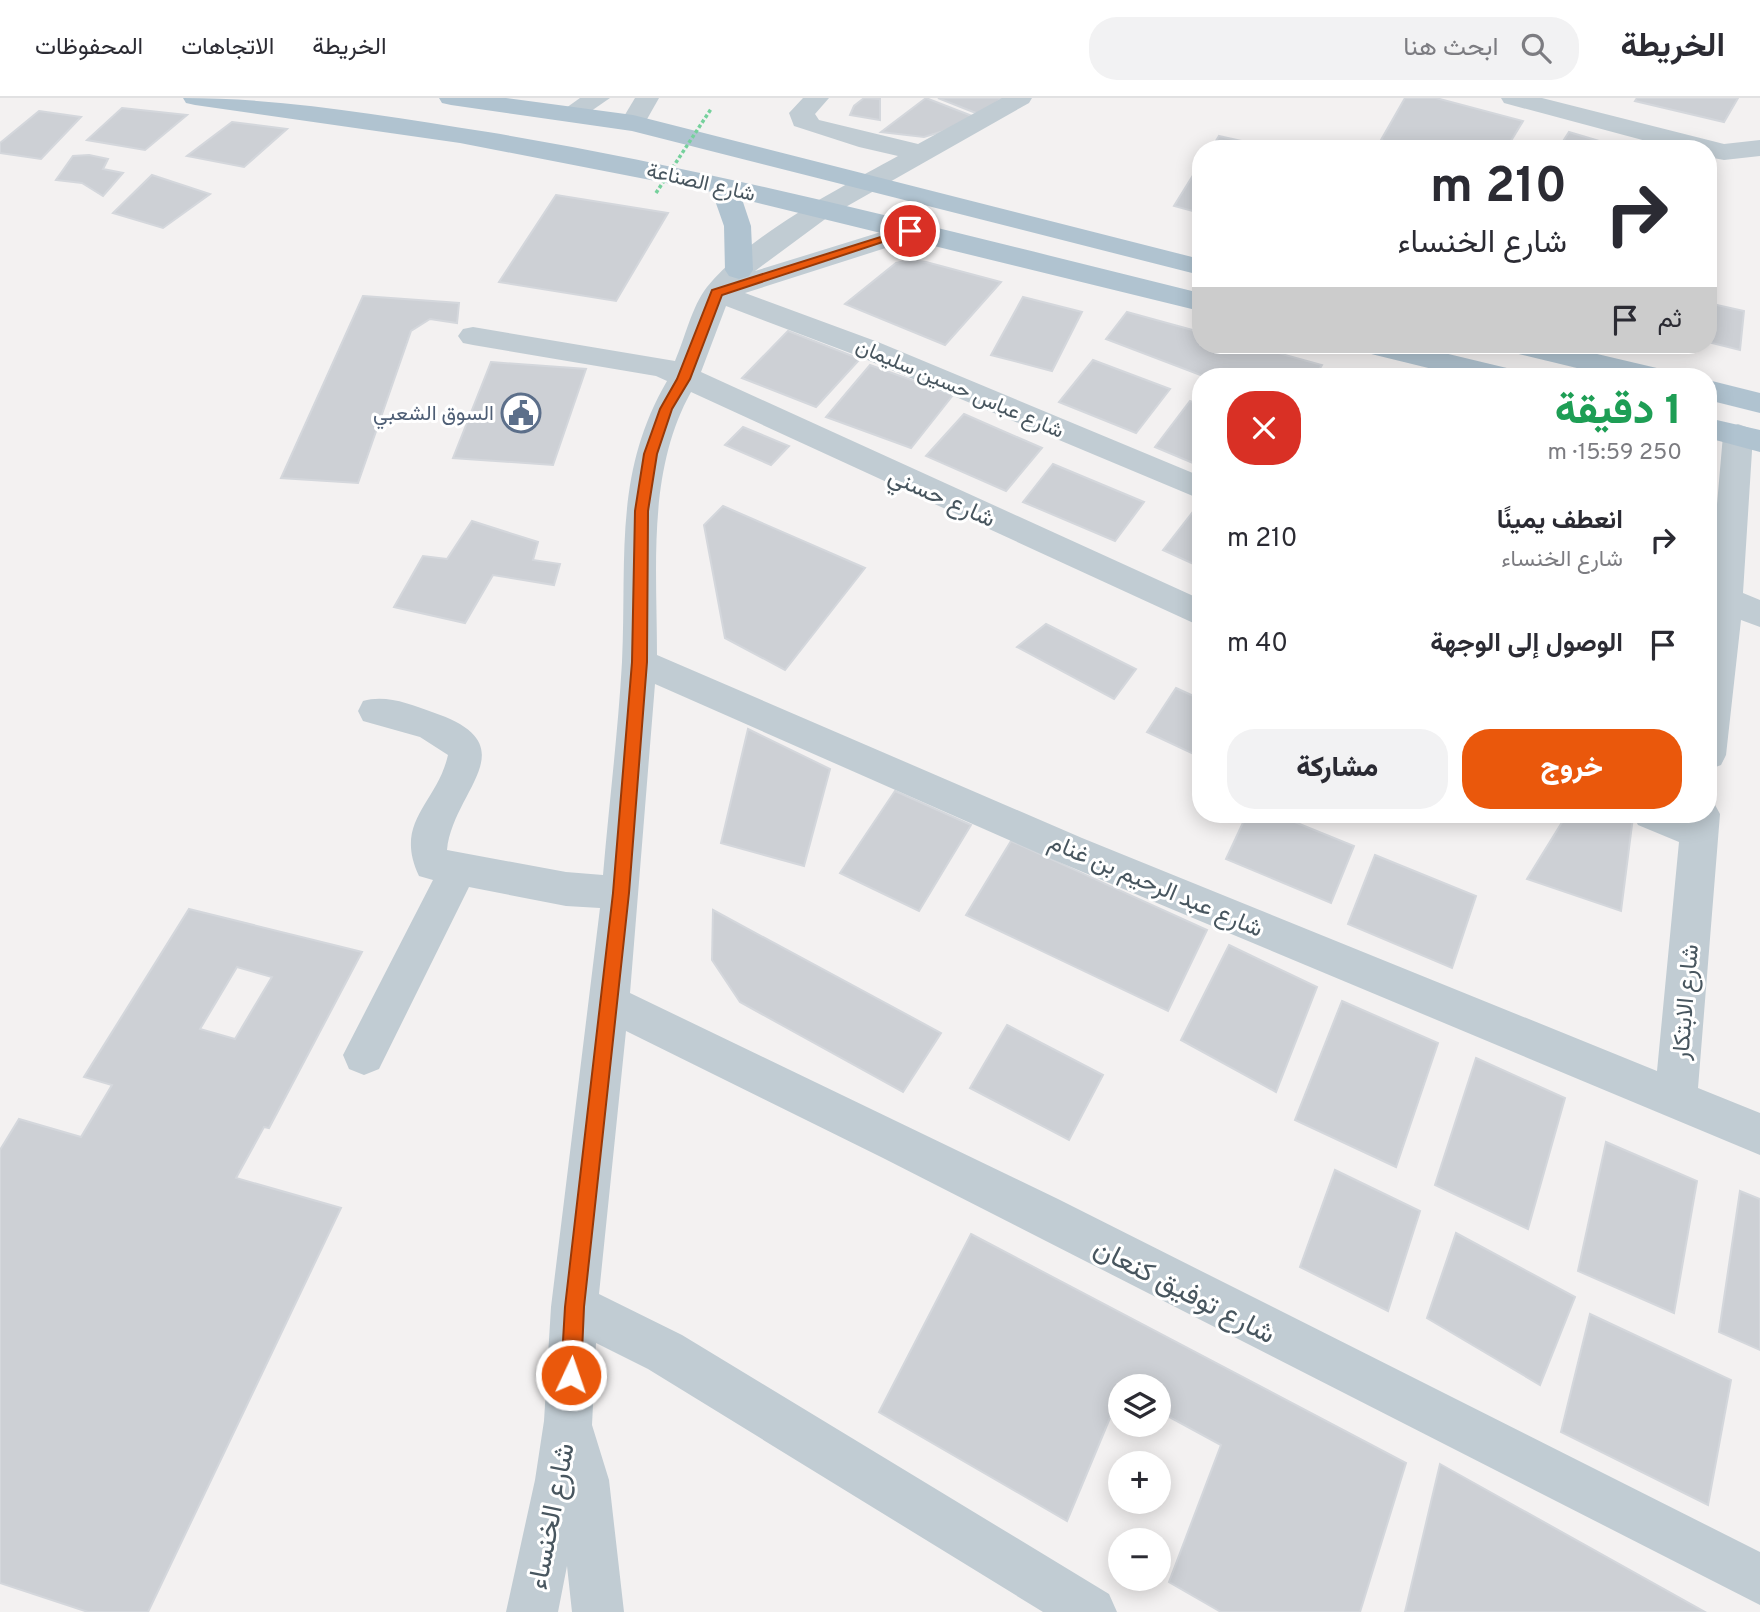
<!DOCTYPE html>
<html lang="ar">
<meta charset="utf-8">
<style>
:root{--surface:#fff;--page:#f2f2f3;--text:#2b2b33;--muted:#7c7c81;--line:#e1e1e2;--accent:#ea580c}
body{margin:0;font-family:Overpass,Vazirmatn,sans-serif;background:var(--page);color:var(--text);direction:rtl;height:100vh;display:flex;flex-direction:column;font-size:26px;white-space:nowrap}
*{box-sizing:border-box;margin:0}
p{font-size:23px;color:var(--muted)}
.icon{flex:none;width:38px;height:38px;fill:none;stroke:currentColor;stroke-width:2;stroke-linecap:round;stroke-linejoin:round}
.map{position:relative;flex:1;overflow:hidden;direction:ltr}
.panel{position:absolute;left:1192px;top:270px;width:525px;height:455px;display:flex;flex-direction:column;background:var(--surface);border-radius:28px;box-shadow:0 4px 18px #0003;direction:rtl}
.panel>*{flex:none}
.guide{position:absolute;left:1192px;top:42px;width:525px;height:214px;border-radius:28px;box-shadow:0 4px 18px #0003;direction:rtl;background:#fff;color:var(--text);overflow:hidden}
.buttons{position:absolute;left:1108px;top:1276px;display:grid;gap:14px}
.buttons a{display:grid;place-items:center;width:63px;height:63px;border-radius:50%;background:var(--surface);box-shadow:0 4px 18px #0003;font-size:35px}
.pin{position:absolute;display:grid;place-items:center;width:60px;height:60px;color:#fff;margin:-30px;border:4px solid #fff;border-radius:50%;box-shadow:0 2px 7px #0007}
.me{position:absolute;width:77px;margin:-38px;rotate:3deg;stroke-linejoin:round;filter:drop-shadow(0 0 5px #0008)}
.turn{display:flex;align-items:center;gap:24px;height:147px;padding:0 35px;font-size:32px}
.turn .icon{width:91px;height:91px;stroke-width:2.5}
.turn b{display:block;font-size:49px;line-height:60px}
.then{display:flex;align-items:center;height:66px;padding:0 35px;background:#0003;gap:14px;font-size:26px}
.round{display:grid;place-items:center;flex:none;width:74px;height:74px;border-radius:28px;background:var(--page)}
.headline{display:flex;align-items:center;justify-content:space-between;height:119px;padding:0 35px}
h1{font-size:42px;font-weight:800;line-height:52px;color:#1e9e55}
.cta{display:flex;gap:14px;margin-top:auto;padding:14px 35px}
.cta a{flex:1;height:80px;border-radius:28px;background:var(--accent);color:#fff;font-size:28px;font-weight:800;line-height:80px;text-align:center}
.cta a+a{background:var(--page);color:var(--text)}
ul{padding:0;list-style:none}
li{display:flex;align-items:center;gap:21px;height:105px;padding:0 35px}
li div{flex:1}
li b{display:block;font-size:26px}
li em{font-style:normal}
header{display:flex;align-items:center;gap:42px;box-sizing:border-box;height:98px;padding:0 35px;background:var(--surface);border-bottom:2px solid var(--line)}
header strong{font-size:33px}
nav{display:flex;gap:38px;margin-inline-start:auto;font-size:24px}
.search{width:490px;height:63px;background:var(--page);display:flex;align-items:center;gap:18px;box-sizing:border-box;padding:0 24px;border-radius:28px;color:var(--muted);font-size:26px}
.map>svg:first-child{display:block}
</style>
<header>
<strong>الخريطة</strong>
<div class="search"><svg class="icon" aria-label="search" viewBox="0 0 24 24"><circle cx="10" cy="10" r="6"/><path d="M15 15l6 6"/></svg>ابحث هنا</div>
<nav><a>الخريطة</a><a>الاتجاهات</a><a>المحفوظات</a></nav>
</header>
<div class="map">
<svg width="1760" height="1514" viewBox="0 0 1760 1514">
<rect width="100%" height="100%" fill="#f3f1f1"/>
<g fill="#cdd0d5" stroke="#d4d7dc" stroke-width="2" fill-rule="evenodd">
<path d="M864,0L880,1V22L850,17L854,8Z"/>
<path d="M926,0L972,18L947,32L924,39L881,34Z"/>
<path d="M938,0H1002L981,17Z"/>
<path d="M1405,0H1436L1523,23L1506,51H1409L1381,42Z"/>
<path d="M1637,0H1738L1724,24L1635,3Z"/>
<path d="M122,10L187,17L145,52L87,42Z"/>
<path d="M39,13L81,19L41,61L0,55V45Z"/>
<path d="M232,24L287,31L244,69L187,58Z"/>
<path d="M1569,34L1626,51H1558Z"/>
<path d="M1219,38L1278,51H1211Z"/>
<path d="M89,57L108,61L103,71L123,75L103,98L82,85L56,82L73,58Z"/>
<path d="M1200,66V115L1174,108Z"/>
<path d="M152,77L210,96L163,130L113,115Z"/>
<path d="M556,97L668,115L616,203L499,184Z"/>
<path d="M910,162L926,164L1001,184L945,247L845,206L896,165Z"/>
<path d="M363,198L459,205L457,225L430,221L411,233L358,385L281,380Z"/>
<path d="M1023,199L1082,214L1052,273L991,257Z"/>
<path d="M1708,205L1744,213L1740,252L1708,244Z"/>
<path d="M1127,214L1200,234V247H1249L1322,267L1315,278H1203L1106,241Z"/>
<path d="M788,233L860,261L816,309L742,280Z"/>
<path d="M1093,262L1170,291L1136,335L1059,304Z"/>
<path d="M491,264L586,271L553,367L453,360Z"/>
<path d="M870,267L953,297L911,350L826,319Z"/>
<path d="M1190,303L1200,307V368L1155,349Z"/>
<path d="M964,316L1042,350L1006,393L926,358Z"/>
<path d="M743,329L789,348L771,367L725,347Z"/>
<path d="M1053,366L1144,404L1115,443L1023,404Z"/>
<path d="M1199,406H1200V469L1163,452Z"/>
<path d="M723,408L865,470L785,572L725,540L704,427Z"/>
<path d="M472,423L538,444L533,462L560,466L554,487L493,477L465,525L394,509L423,458L447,461Z"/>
<path d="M1046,526L1136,571L1114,601L1017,549Z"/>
<path d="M1176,590L1200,601V659L1147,634Z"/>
<path d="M748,631L830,671L804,768L721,745Z"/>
<path d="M895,693L971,727L919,813L840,775Z"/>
<path d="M1247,716H1275L1354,748L1331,805L1226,761Z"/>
<path d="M1555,716H1626L1633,719L1621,813L1527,781L1564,721Z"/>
<path d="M1011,743L1207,832L1168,913L966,817Z"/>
<path d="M1375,757L1476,798L1452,870L1348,826Z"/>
<path d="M189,811L362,854L269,1030L264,1029L236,1080L341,1110L148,1514H88L0,1485V1052L19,1021L81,1039L112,987L84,979ZM237,869L272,879L235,941L200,931Z"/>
<path d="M713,812L941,935L903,994L740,904L712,862Z"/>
<path d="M1229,847L1317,889L1276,994L1181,942Z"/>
<path d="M1342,903L1438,945L1396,1069L1295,1022Z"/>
<path d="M1007,927L1103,977L1069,1042L970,990Z"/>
<path d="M1476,960L1565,1000L1528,1131L1435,1087Z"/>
<path d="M1606,1044L1697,1083L1674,1215L1578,1173Z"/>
<path d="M1335,1072L1420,1113L1388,1213L1300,1169Z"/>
<path d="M1740,1093L1760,1101V1252L1719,1234Z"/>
<path d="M1456,1135L1575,1199L1540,1287L1427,1220Z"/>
<path d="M971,1136L1406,1365L1360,1514H1221L1169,1484L1221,1347L1158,1313V1288H1120V1296L1067,1423L879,1314Z"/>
<path d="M1590,1216L1731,1282L1708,1407L1561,1334Z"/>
<path d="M1440,1366L1705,1514H1405Z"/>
</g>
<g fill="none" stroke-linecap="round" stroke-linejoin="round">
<g fill="#c1ccd3" fill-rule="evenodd">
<path d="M580,0H610L581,20H563L559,15Z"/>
<path d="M635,0H659L642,30H624L620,25Z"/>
<path d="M803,0H829L815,16L819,22L918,46L1002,0H1032L1029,5L828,119L755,173L910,125L920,127L924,133L920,139L745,195L878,244L1200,378V401L858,258L726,208L701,274L1200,501V528L691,294C647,373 657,469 657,557L1082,740L1657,973L1679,744L1638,727L1632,716H1708V703L1714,705L1720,716L1698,990L1760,1015V1057L1054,762L655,586L630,895L1058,1101L1760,1454V1507L883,1060L626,933L599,1196L682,1237L1109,1496L1117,1514H1043L648,1271L596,1245L592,1327L609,1382L624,1514H572L567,1468L558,1514H506L535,1382L544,1323L551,1209L600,810L566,808L469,789L379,971L364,977L349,971L343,957L433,782L419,778C393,723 437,706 448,657L420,639L363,623L358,613L363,603C385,596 411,606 432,614C531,647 453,691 447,752L566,774L603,777C609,706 618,635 622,564C627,461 613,376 667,283L656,278L473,247L463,245L458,238L463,231L473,229L675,263C685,240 692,208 707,189C750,136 838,91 898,58L859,49L794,28L789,15Z"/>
<path d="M1501,0H1542L1724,46L1760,42V58L1724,62L1708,59V51H1676L1504,5Z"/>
<path d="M1738,326L1749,330L1753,337L1743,495L1760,502V529L1741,522L1726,657L1721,667L1708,672V510L1723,337L1727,330Z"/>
</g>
<g fill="#b0c3d0" fill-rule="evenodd">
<path d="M183,0C285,0 386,18 488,34C728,74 964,137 1200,195V213L742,101L751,128L753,172L749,178L739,181L729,178L725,172L724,128L712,94L460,45L195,7L186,5Z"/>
<path d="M439,0H506L633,17L1200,161V177L632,33L451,7L442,5Z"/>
<path d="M1359,247H1411L1511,271L1515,278H1461L1363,254Z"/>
<path d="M1506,247H1559L1661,271L1665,278H1610L1510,254Z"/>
<path d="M1708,282L1760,295V315L1708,302Z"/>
<path d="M1708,320L1760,332V354L1708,340Z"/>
</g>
<path stroke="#75d19c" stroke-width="3.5" stroke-dasharray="3.5 2.5" stroke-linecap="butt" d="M656,95L711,11"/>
</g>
<path fill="#ea580c" stroke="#983908" stroke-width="2" d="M906,131L916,133L722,197L690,281L672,311L657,356L648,413L647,564L629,795L584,1209L581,1277L578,1284L571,1287L564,1284L561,1277L565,1209L613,795L632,564L635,413L644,356L660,311L677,281L712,192Z"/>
<defs>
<symbol id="civic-ring" viewBox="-11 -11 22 22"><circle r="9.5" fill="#fff" stroke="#5c6f8a" stroke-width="1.5"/><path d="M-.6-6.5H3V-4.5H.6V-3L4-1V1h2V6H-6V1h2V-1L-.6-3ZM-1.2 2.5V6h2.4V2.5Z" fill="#5c6f8a"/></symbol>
</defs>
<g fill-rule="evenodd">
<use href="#civic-ring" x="499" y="293" width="44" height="44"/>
</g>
<g text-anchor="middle" stroke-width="6" stroke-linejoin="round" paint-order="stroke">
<g font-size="21" fill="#48565f" stroke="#fff">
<text transform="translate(701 84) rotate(13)" y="7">شارع الصناعة</text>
<text transform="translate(960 290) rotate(23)" y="7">شارع عباس حسين سليمان</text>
</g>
<g font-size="21" fill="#4e5e75" stroke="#fff" text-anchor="end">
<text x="494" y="322">السوق الشعبي</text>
</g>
<g font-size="24" fill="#48565f" stroke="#fff">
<text transform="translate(942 399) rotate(24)" y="8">شارع حسني</text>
<text transform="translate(1156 787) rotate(23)" y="8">شارع عبد الرحيم بن غنام</text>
<text transform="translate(1685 904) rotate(-85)" y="8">شارع الابتكار</text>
</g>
<g font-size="28" fill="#48565f" stroke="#fff">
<text transform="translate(1185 1192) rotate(27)" y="10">شارع توفيق كنعان</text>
<text transform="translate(550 1418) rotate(-79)" y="10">شارع الخنساء</text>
</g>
</g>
</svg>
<div class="buttons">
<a><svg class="icon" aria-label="layers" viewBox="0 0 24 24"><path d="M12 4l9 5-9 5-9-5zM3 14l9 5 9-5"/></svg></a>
<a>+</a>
<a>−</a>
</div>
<div class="pin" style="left:910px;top:133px;background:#d93025"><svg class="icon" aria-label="arrive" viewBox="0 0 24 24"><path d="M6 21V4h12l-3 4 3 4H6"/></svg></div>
<svg class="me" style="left:571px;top:1277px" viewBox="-20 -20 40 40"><circle r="17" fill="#ea580c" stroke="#fff" stroke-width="3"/><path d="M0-11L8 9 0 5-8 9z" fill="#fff"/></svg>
<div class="guide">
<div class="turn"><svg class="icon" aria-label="right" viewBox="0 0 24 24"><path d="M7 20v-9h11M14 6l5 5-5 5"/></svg><div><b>210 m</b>شارع الخنساء</div></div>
<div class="then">ثم<svg class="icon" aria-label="arrive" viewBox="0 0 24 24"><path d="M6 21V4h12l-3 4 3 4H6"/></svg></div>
</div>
<section class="panel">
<div class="headline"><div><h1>1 دقيقة</h1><p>250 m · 15:59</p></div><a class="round" style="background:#d93025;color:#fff"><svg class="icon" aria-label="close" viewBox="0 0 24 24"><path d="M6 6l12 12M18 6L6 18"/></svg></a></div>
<ul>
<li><svg class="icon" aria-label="right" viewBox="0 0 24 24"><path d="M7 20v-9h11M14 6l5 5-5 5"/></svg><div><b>انعطف يمينًا</b><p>شارع الخنساء</p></div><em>210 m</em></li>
<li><svg class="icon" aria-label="arrive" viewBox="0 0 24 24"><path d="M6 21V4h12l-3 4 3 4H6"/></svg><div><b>الوصول إلى الوجهة</b></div><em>40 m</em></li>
</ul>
<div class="cta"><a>خروج</a><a>مشاركة</a></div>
</section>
</div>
